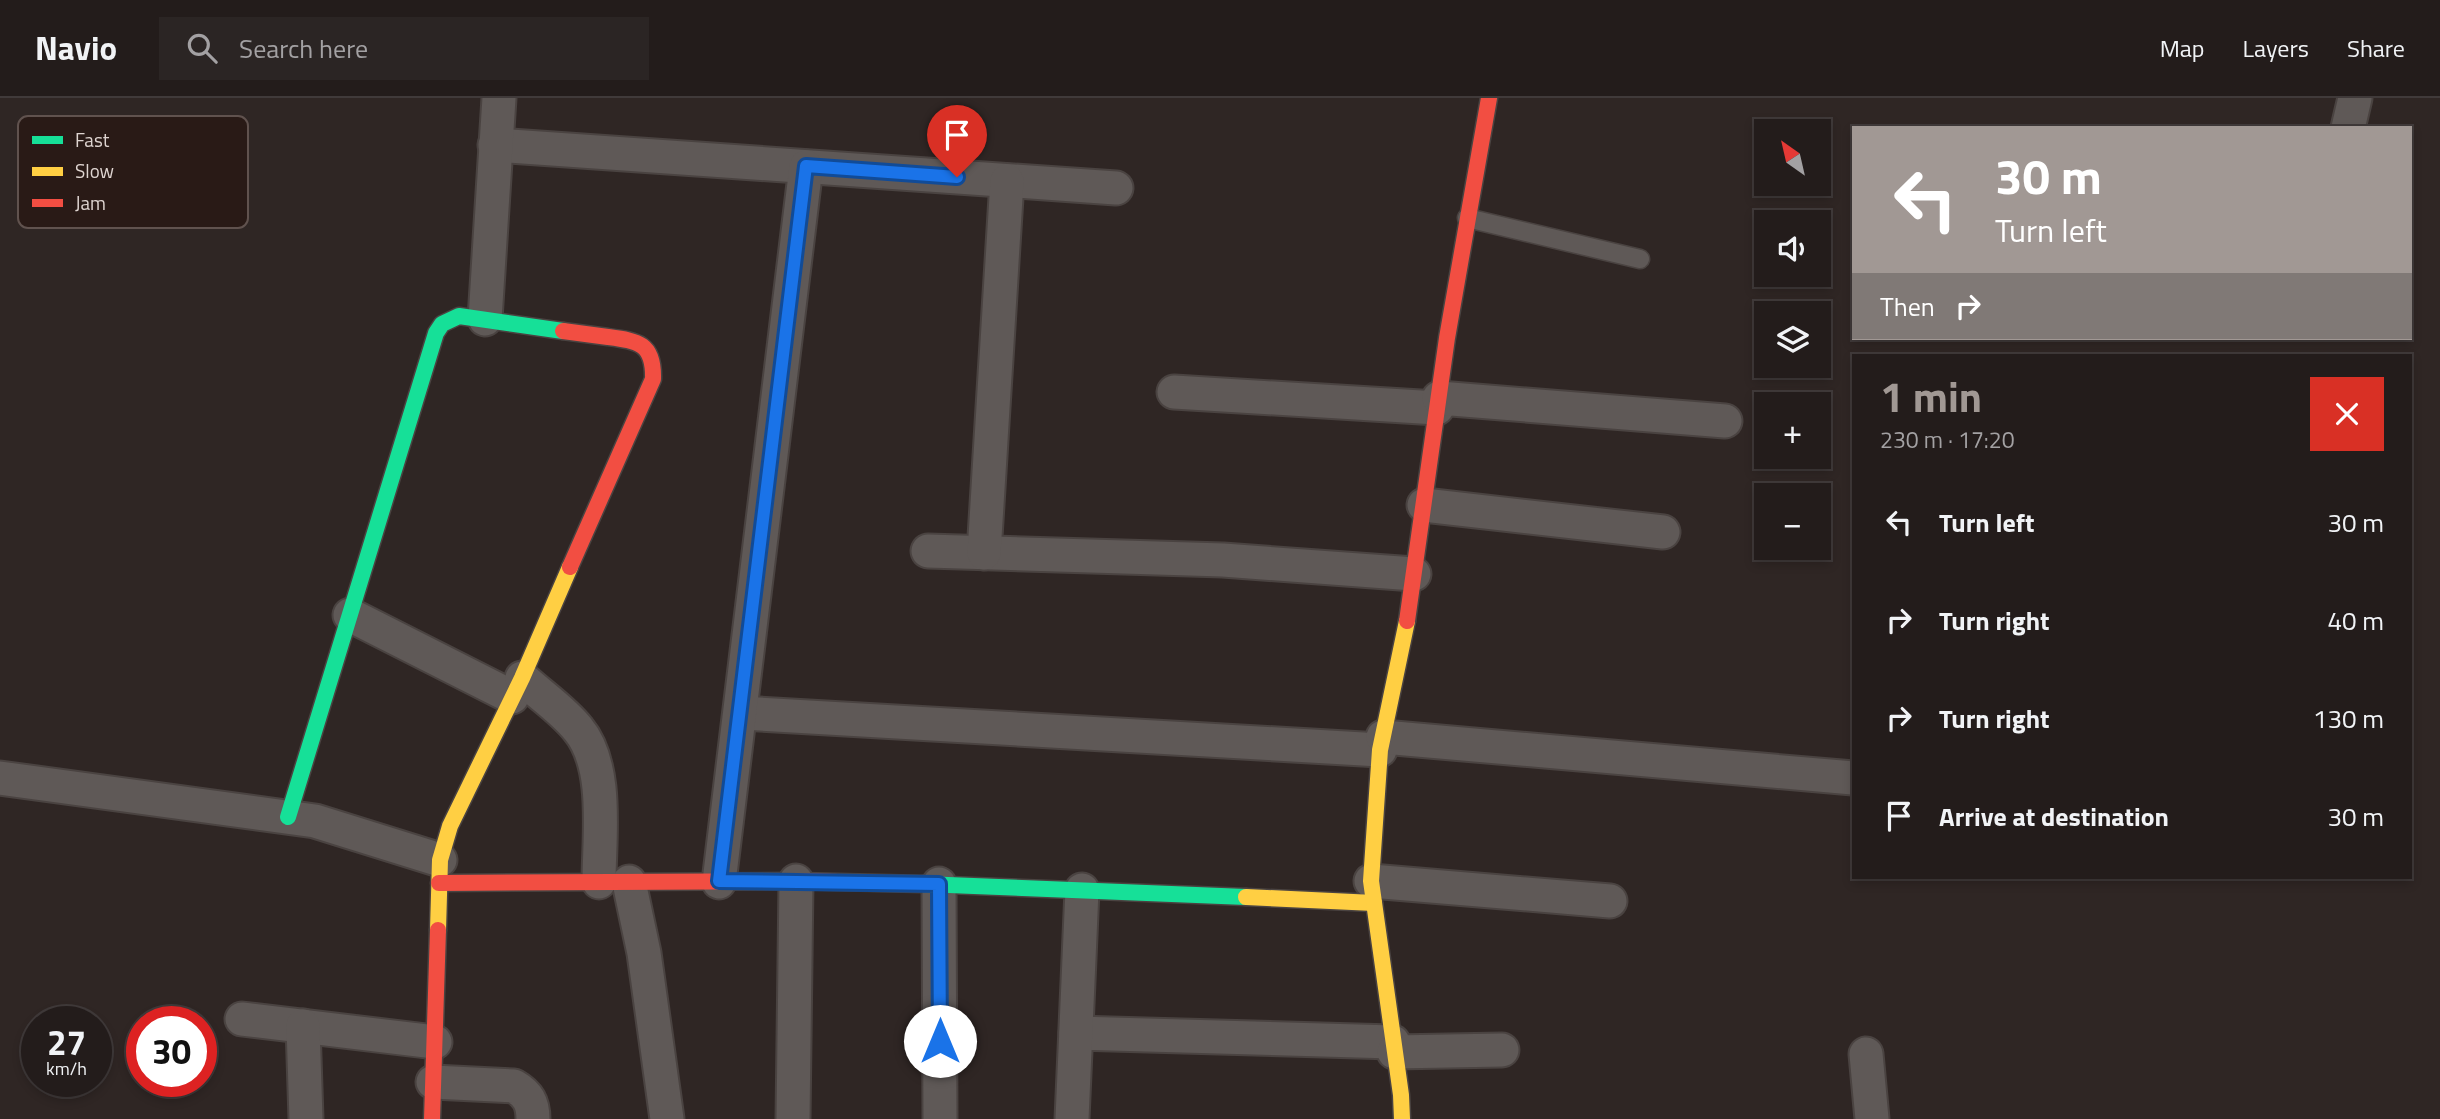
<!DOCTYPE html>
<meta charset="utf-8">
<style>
:root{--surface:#231c1b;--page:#2b2524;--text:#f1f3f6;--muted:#a3a1a3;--line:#403a3a;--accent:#a19894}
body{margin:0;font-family:"Titillium Web",sans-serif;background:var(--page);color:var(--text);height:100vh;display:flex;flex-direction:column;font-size:26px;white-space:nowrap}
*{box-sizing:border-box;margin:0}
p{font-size:23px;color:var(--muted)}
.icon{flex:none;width:38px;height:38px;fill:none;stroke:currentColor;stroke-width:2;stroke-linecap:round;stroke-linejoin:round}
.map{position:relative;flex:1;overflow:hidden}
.sheet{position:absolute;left:1852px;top:256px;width:560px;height:525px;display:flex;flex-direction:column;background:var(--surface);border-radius:0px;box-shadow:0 4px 10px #0003,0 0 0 2px var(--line)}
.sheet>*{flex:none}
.banner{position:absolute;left:1852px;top:28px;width:560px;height:214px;border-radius:0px;box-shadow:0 4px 10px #0003,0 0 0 2px var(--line);background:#a19894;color:#fff;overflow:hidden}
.needle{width:46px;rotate:326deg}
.fabs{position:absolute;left:1754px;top:21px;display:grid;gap:14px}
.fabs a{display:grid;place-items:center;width:77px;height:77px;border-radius:0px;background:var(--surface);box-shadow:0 4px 10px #0003,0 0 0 2px var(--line);font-size:35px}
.speed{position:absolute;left:21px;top:908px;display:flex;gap:14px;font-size:35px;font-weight:700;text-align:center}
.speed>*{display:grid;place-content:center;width:91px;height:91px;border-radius:50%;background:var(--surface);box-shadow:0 4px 10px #0003,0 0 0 2px var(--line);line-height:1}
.speed small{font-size:18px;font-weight:400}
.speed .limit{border:10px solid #d22;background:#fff;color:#111}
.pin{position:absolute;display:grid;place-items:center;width:60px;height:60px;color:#fff;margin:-72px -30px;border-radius:50% 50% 50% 0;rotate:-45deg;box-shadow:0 0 7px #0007}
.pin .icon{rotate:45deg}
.me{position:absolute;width:77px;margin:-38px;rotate:0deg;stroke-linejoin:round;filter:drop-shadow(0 0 5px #0008)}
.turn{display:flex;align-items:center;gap:24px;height:147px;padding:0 28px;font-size:32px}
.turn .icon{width:91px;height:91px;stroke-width:2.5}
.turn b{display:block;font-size:49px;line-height:60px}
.then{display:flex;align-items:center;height:66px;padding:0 28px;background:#0003;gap:14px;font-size:26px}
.round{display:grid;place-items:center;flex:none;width:74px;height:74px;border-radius:0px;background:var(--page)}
.headline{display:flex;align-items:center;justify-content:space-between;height:119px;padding:0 28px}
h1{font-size:42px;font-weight:700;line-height:52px;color:var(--accent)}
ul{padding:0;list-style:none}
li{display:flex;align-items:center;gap:21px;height:98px;padding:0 28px}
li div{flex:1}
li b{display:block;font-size:26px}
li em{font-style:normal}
header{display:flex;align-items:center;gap:42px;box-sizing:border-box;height:98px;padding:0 35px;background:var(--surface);border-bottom:2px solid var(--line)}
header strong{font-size:33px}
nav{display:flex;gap:38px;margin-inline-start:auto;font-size:24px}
.search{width:490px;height:63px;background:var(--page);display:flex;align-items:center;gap:18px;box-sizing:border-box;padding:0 24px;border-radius:0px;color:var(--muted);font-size:26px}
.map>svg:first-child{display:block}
</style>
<header>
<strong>Navio</strong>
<div class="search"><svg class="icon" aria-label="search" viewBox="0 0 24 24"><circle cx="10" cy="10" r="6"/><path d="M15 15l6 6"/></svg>Search here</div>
<nav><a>Map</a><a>Layers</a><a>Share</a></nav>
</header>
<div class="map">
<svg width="2440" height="1021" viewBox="0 0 2440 1021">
<rect width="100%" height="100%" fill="#2f2624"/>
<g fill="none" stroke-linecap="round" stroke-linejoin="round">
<defs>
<path id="lane" d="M1467,120L1640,161"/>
<g id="street">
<path d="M2348,30L2355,0"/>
<path d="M495,47L1116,90"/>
<path d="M485,221L499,0"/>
<path d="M1174,294L1437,310"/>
<path d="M1439,300L1725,323"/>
<path d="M1424,407L1663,434"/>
<path d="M928,453L1223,462L1414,476"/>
<path d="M984,455L1007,83"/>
<path d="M350,517L512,599"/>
<path d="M522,580C540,597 563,612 578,631C609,668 599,739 599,784"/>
<path d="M741,615L1380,652"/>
<path d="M1383,639L1853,680"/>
<path d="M0,680L315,723L440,762"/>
<path d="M1371,783L1610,803"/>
<path d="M629,784L644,855L667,1021"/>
<path d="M719,784L806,69"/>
<path d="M939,786L940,1021"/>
<path d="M242,921L435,944"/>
<path d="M303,928L306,1021"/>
<path d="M1076,935L1393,944"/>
<path d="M1394,954L1502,952"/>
<path d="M1866,956L1872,1021"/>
<path d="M433,984L514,988C528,996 533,1005 533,1021"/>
<path d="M793,1021L796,783"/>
<path d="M1072,1021L1082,792"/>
</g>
<g id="fast">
<path d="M288,719L436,235L442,226L459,218L563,233"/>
<path d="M923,786L1246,799"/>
</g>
<g id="slow">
<path d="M1246,799L1374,805"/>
<path d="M438,832L440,762L450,728L522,580L570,469"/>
<path d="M1402,1021L1401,997L1371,783L1380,652L1407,523"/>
</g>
<g id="jam">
<path d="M563,233C578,235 593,237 608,239C638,243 654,245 653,281L570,469"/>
<path d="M1407,523L1447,240L1489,0"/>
<path d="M439,785L796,783L923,786"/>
<path d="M432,1021L438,832"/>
</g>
</defs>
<use href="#lane" stroke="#4a4341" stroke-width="21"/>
<use href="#street" stroke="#4a4341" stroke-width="37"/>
<use href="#fast" stroke="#4a4341" stroke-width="19"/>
<use href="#slow" stroke="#4a4341" stroke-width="19"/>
<use href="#jam" stroke="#4a4341" stroke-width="19"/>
<use href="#lane" stroke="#5f5957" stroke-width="18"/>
<use href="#street" stroke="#5f5957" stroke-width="33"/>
<use href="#fast" stroke="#16e098" stroke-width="16"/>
<use href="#slow" stroke="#ffcf43" stroke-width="16"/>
<use href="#jam" stroke="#f24e42" stroke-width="16"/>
</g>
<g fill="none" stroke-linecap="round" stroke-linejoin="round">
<defs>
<path id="route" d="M940,943L939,786L719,783L806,68L957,79"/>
</defs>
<use href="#route" stroke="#114b97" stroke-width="18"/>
<use href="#route" stroke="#1a73e8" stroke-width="12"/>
</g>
<rect x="18" y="18" width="230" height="112" rx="10" fill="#291a16" stroke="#60524e" stroke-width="2"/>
<rect x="32" y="38" width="31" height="8" fill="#16e098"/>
<rect x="32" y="69" width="31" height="9" fill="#ffcf43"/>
<rect x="32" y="101" width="31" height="8" fill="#f24e42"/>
<g font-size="19" fill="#dfd5d1">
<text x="75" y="49">Fast</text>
<text x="75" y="80">Slow</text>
<text x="75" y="112">Jam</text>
</g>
</svg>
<div class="fabs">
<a><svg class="needle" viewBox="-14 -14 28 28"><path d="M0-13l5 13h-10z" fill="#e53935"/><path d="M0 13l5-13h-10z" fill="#a3a1a3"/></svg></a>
<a><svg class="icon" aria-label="sound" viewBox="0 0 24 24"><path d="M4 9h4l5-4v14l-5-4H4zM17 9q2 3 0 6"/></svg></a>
<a><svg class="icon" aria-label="layers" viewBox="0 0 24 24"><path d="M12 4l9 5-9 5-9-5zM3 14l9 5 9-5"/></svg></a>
<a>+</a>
<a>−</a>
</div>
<div class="speed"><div>27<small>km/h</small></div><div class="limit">30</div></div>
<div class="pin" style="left:957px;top:79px;background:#d93025"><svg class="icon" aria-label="arrive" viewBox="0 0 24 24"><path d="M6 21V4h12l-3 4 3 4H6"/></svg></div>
<svg class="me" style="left:940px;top:943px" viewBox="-20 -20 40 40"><circle r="19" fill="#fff"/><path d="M0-13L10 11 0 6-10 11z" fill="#1a73e8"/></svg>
<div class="banner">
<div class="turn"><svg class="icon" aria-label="left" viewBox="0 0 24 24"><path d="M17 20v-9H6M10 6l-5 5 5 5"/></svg><div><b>30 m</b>Turn left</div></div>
<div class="then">Then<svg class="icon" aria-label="right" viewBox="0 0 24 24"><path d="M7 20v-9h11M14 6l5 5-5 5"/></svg></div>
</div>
<section class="sheet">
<div class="headline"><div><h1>1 min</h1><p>230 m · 17:20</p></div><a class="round" style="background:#d93025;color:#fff"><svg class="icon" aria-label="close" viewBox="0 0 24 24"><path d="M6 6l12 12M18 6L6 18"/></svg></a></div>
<ul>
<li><svg class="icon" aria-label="left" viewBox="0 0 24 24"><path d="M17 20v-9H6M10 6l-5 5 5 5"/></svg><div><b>Turn left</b></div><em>30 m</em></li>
<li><svg class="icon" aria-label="right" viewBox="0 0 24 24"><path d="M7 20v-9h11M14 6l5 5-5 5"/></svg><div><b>Turn right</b></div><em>40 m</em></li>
<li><svg class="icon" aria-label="right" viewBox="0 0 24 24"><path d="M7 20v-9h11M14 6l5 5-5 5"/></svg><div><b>Turn right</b></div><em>130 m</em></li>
<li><svg class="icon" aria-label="arrive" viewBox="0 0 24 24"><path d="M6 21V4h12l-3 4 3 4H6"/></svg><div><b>Arrive at destination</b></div><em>30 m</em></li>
</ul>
</section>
</div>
